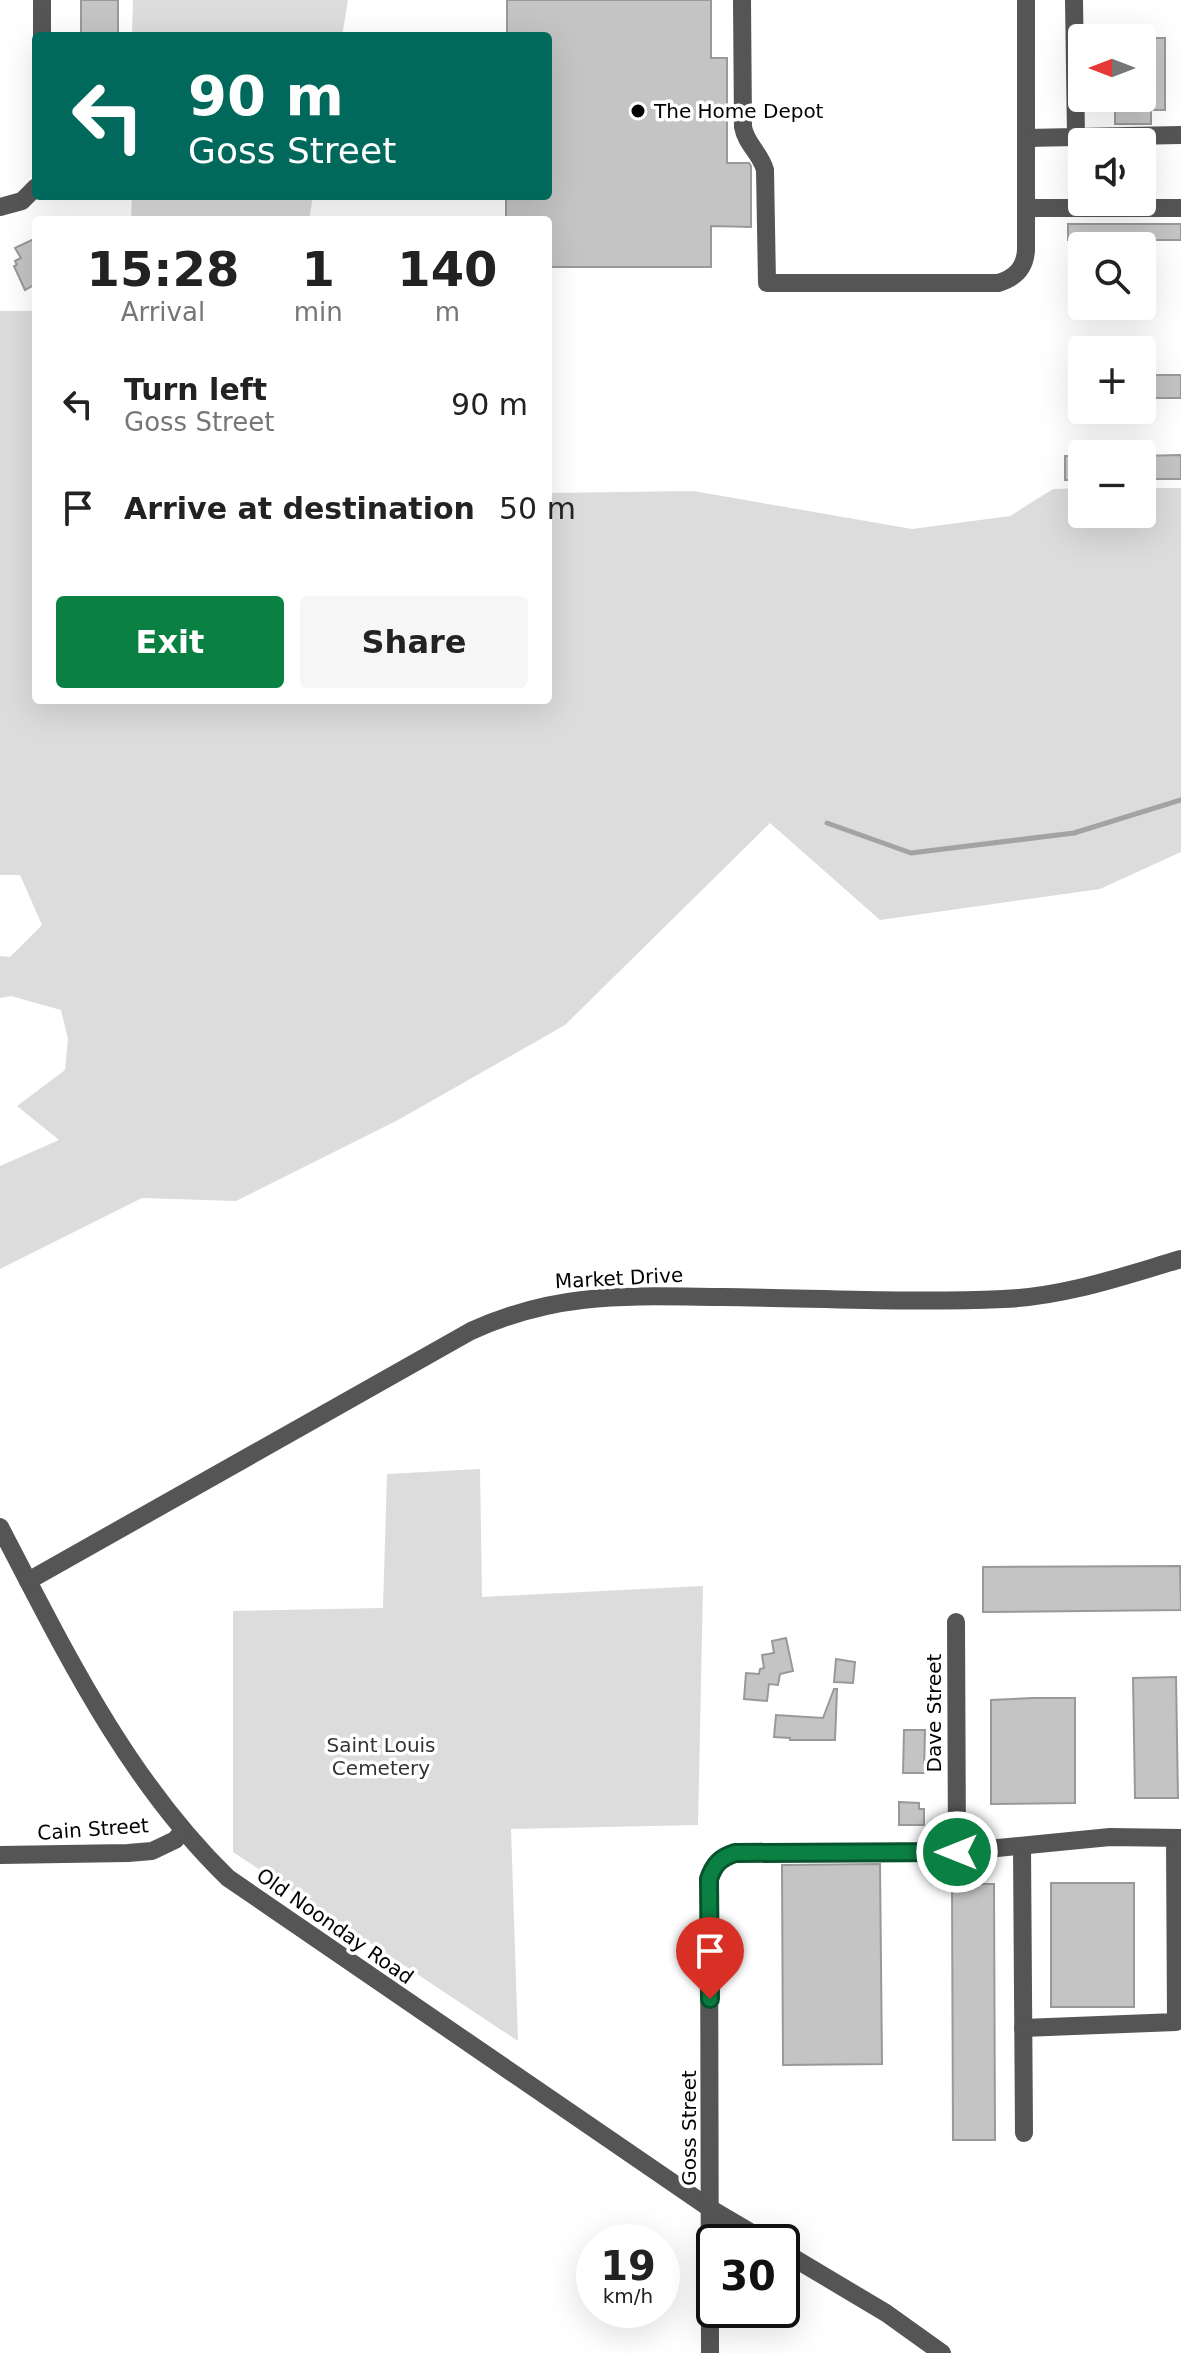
<!DOCTYPE html>
<meta charset="utf-8">
<style>
:root{--surface:#fff;--page:#f6f6f6;--text:#222;--muted:#767676;--accent:#0b8043}
body{margin:0;font-family:"DejaVu Sans",sans-serif;background:var(--page);color:var(--text);height:100vh;display:flex;flex-direction:column;font-size:30px;white-space:nowrap}
*{box-sizing:border-box;margin:0}
p{font-size:26px;color:var(--muted)}
.icon{flex:none;width:44px;height:44px;fill:none;stroke:currentColor;stroke-width:2;stroke-linecap:round;stroke-linejoin:round}
.map{position:relative;flex:1;overflow:hidden}
.drawer{position:absolute;left:32px;top:216px;width:520px;height:488px;display:flex;flex-direction:column;background:var(--surface);border-radius:8px;box-shadow:0 8px 32px #0002}
.drawer>*{flex:none}
.guide{position:absolute;left:32px;top:32px;width:520px;height:168px;border-radius:8px;box-shadow:0 8px 32px #0002;background:#00695c;color:#fff;overflow:hidden}
.needle{width:52px;rotate:270deg}
.fabs{position:absolute;left:1068px;top:24px;display:grid;gap:16px}
.fabs a{display:grid;place-items:center;width:88px;height:88px;border-radius:8px;background:var(--surface);box-shadow:0 8px 32px #0002;font-size:40px}
.speed{position:absolute;left:576px;top:2224px;display:flex;gap:16px;font-size:40px;font-weight:700;text-align:center}
.speed>*{display:grid;place-content:center;width:104px;height:104px;border-radius:50%;background:var(--surface);box-shadow:0 8px 32px #0002;line-height:1}
.speed small{font-size:20px;font-weight:400}
.speed .limit{border:4px solid #111;border-radius:12px;background:#fff;color:#111}
.pin{position:absolute;display:grid;place-items:center;width:68px;height:68px;color:#fff;margin:-82px -34px;border-radius:50% 50% 50% 0;rotate:-45deg;box-shadow:0 0 8px #0007}
.pin .icon{rotate:45deg}
.me{position:absolute;width:88px;margin:-44px;rotate:270deg;stroke-linejoin:round;filter:drop-shadow(0 0 6px #0008)}
.turn{display:flex;align-items:center;gap:28px;height:168px;padding:0 24px;font-size:36px}
.turn .icon{width:104px;height:104px;stroke-width:2.5}
.turn b{display:block;font-size:56px;line-height:68px}
.eta{display:flex;justify-content:space-evenly;align-items:center;height:136px;text-align:center}
.eta b{font-size:48px;font-weight:800;line-height:56px}
.button{display:flex;gap:16px;margin-top:auto;padding:16px 24px}
.button a{flex:1;height:92px;border-radius:8px;background:var(--accent);color:#fff;font-size:32px;font-weight:800;line-height:92px;text-align:center}
.button a+a{background:var(--page);color:var(--text)}
ul{padding:0;list-style:none}
li{display:flex;align-items:center;gap:24px;height:104px;padding:0 24px}
li div{flex:1}
li b{display:block;font-size:30px}
li em{font-style:normal}
.map>svg:first-child{display:block}
</style>
<div class="map">
<svg width="1181" height="2353" viewBox="0 0 1181 2353">
<rect width="100%" height="100%" fill="#fff"/>
<g fill="#dcdcdc">
<path d="M133,0H348L342,36H132Z"/>
<path d="M132,196H313L309,220H131Z"/>
<path d="M0,311H36V700H548V493L693,491L912,529L1010,516L1053,489L1082,488V514H1142V488H1181V852L1100,889L880,920L770,823L565,1025L398,1120L236,1201L142,1198L0,1269V1166L59,1140L17,1106L65,1070L68,1039L61,1010L11,996L0,998V956L10,957L42,925L20,875H0Z"/>
<path d="M480,1469L482,1597L703,1586L698,1825L511,1829L518,2041L233,1852V1611L383,1608L387,1474Z"/>
</g>
<g fill="none" stroke-linecap="round" stroke-linejoin="round">
<path stroke="#a3a3a3" stroke-width="5" d="M827,823L911,853L1074,833L1181,800"/>
</g>
<g fill="#c4c4c4" stroke="#999" stroke-width="2">
<rect x="81" y="0" width="37" height="36"/>
<path d="M507,0H711V58H727V163H749L751,166V227L711,226V267H548V220H506V196H548V36H507Z"/>
<path d="M1142,38H1165V110H1151V124H1115V98H1142Z"/>
<rect x="1068" y="224" width="113" height="16"/>
<path d="M36,238V289L34,285L25,290L14,266L17,265L15,261L21,258L15,248Z"/>
<rect x="1142" y="375" width="39" height="23"/>
<path d="M1181,455V479H1142V456Z"/>
<rect x="1065" y="456" width="17" height="24"/>
<path d="M1180,1566L1181,1610L983,1612V1567Z"/>
<path d="M786,1638L793,1671L780,1674L778,1685L769,1684L767,1701L744,1699L746,1673L759,1674L760,1669L764,1668L762,1655L774,1653L772,1641Z"/>
<path d="M836,1659L855,1662L853,1683L834,1682Z"/>
<path d="M1176,1677L1178,1798H1135L1133,1678Z"/>
<path d="M834,1689H837L835,1740H790V1738L774,1737L776,1715L823,1718Z"/>
<path d="M1033,1698H1075V1803L991,1804V1700Z"/>
<path d="M904,1730H925L924,1773H903Z"/>
<path d="M899,1802L919,1803V1809H924V1825H899Z"/>
<path d="M880,1864L882,2064L783,2065L782,1865Z"/>
<rect x="1051" y="1883" width="83" height="124"/>
<path d="M952,1884H994L995,2140H953Z"/>
</g>
<g fill="none" stroke-linecap="round" stroke-linejoin="round">
<g stroke="#555" stroke-width="18">
<path d="M42,0V36"/>
<path d="M742,0L743,127C746,144 761,154 765,170L767,283H998C1015,278 1025,268 1026,250V0"/>
<path d="M1076,137L1181,135"/>
<path d="M1026,138L1076,137L1074,0"/>
<path d="M0,207L22,201L36,187"/>
<path d="M1026,208H1181"/>
<path d="M0,1527C64,1650 127,1780 228,1878L711,2209L767,2242"/>
<path d="M28,1581L471,1331C558,1291 630,1296 722,1297C816,1298 910,1303 1003,1299C1064,1297 1123,1276 1181,1259"/>
<path d="M956,1622L957,1852"/>
<path d="M1022,1847L1024,2133"/>
<path d="M0,1855L128,1853L152,1851L175,1840L183,1831"/>
<path d="M1023,2028L1176,2022L1175,1838"/>
<path d="M782,2251L886,2313L942,2353"/>
<path d="M710,2353L709,1879C714,1864 720,1858 735,1853L957,1852L1110,1837L1181,1838"/>
</g>
</g>
<g fill="none" stroke-linecap="round" stroke-linejoin="round">
<defs>
<path id="route" d="M710,1999L709,1879C714,1864 720,1858 735,1853L957,1852"/>
</defs>
<use href="#route" stroke="#07532c" stroke-width="20"/>
<use href="#route" stroke="#0b8043" stroke-width="14"/>
</g>
<circle fill="#000" stroke="#fff" stroke-width="3" cx="638" cy="111" r="8"/>
<g text-anchor="middle" stroke-width="7" stroke-linejoin="round" paint-order="stroke">
<g font-size="20" fill="#000" stroke="#fff" text-anchor="start">
<text x="654" y="118">The Home Depot</text>
</g>
<g font-size="20" fill="#000" stroke="#fff">
<text transform="translate(619 1278) rotate(-3)" y="7">Market Drive</text>
<text transform="translate(934 1713) rotate(-90)" y="7">Dave Street</text>
<text transform="translate(93 1829) rotate(-4)" y="7">Cain Street</text>
<text transform="translate(335 1926) rotate(35)" y="7">Old Noonday Road</text>
<text transform="translate(689 2128) rotate(-90)" y="7">Goss Street</text>
</g>
<g font-size="20" fill="#333" stroke="#fff">
<text x="381" y="1752">Saint Louis<tspan x="381" dy="23">Cemetery</tspan></text>
</g>
</g>
</svg>
<div class="fabs">
<a><svg class="needle" viewBox="-14 -14 28 28"><path d="M0-13l5 13h-10z" fill="#e53935"/><path d="M0 13l5-13h-10z" fill="#767676"/></svg></a>
<a><svg class="icon" aria-label="sound" viewBox="0 0 24 24"><path d="M4 9h4l5-4v14l-5-4H4zM17 9q2 3 0 6"/></svg></a>
<a><svg class="icon" aria-label="search" viewBox="0 0 24 24"><circle cx="10" cy="10" r="6"/><path d="M15 15l6 6"/></svg></a>
<a>+</a>
<a>−</a>
</div>
<div class="speed"><div>19<small>km/h</small></div><div class="limit">30</div></div>
<div class="pin" style="left:710px;top:1999px;background:#d93025"><svg class="icon" aria-label="arrive" viewBox="0 0 24 24"><path d="M6 21V4h12l-3 4 3 4H6"/></svg></div>
<svg class="me" style="left:957px;top:1852px" viewBox="-20 -20 40 40"><circle r="17" fill="#0b8043" stroke="#fff" stroke-width="3"/><path d="M0-11L8 9 0 5-8 9z" fill="#fff"/></svg>
<div class="guide">
<div class="turn"><svg class="icon" aria-label="left" viewBox="0 0 24 24"><path d="M17 20v-9H6M10 6l-5 5 5 5"/></svg><div><b>90 m</b>Goss Street</div></div>
</div>
<section class="drawer">
<div class="eta">
<div><b>15:28</b><p>Arrival</p></div>
<div><b>1</b><p>min</p></div>
<div><b>140</b><p>m</p></div>
</div>
<ul>
<li><svg class="icon" aria-label="left" viewBox="0 0 24 24"><path d="M17 20v-9H6M10 6l-5 5 5 5"/></svg><div><b>Turn left</b><p>Goss Street</p></div><em>90 m</em></li>
<li><svg class="icon" aria-label="arrive" viewBox="0 0 24 24"><path d="M6 21V4h12l-3 4 3 4H6"/></svg><div><b>Arrive at destination</b></div><em>50 m</em></li>
</ul>
<div class="button"><a>Exit</a><a>Share</a></div>
</section>
</div>
